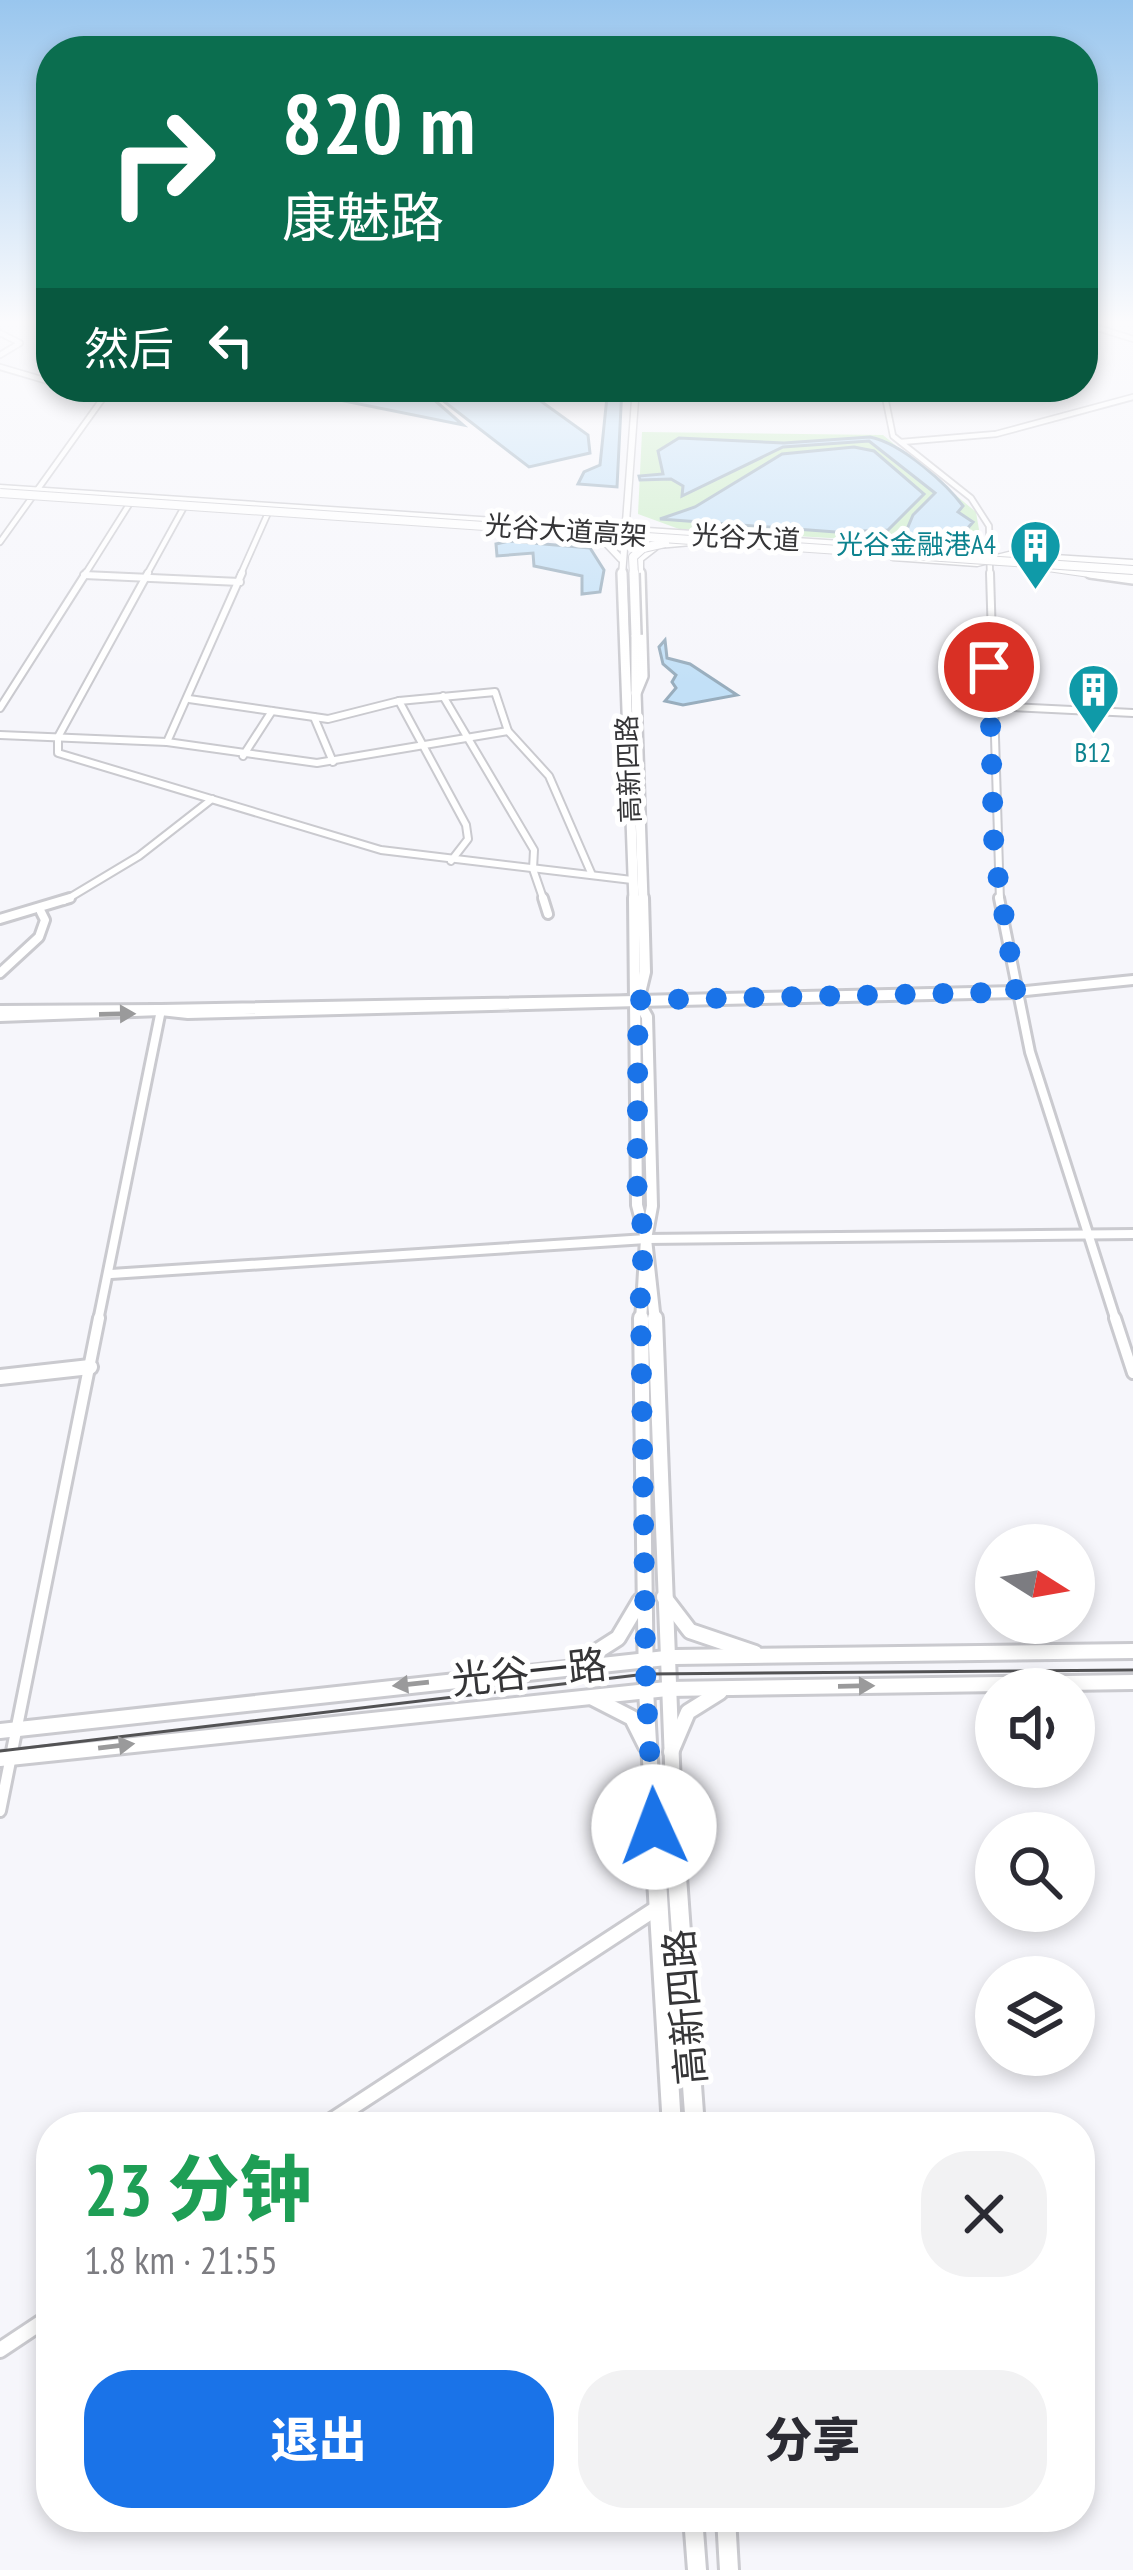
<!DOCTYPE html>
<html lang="zh">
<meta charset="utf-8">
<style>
:root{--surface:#fff;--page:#f2f2f3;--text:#2b2b33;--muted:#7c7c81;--accent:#1a73e8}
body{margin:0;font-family:"PT Sans Narrow","Noto Sans SC",sans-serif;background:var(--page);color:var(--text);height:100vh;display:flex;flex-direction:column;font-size:45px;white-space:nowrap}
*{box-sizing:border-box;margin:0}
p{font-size:39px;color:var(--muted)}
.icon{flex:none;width:66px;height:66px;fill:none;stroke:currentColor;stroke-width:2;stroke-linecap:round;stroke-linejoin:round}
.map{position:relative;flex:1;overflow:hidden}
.drawer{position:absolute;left:36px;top:2112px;width:1059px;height:420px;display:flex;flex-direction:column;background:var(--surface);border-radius:48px;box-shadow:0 6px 18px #0003}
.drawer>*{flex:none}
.top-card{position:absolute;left:36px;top:36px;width:1062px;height:366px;border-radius:48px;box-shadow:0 6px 18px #0003;background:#0b6e4f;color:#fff;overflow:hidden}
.needle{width:78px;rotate:101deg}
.tools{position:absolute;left:975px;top:1524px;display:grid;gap:24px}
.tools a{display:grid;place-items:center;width:120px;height:120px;border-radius:50%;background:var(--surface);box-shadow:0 6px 18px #0003;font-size:60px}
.pin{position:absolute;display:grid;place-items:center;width:102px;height:102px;color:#fff;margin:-51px;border:6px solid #fff;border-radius:50%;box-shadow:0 3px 12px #0007}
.me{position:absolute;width:132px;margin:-66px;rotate:358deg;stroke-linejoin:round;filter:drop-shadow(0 0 9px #0008)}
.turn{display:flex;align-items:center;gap:42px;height:252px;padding:0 48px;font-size:54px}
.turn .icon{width:156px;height:156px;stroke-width:2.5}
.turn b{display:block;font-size:84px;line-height:102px}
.then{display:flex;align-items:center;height:114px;padding:0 48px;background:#0003;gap:24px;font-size:45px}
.round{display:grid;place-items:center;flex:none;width:126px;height:126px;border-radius:48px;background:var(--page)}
.summary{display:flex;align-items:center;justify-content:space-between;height:204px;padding:0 48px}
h1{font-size:72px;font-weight:800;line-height:90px;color:#1e9e55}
.button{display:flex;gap:24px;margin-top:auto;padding:24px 48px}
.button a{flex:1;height:138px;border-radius:48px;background:var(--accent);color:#fff;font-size:48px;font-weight:800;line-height:138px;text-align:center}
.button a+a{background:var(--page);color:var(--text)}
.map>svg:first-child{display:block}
</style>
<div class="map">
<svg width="1133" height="2570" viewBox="0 0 1133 2570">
<rect width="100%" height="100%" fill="#f6f6fb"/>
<path fill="#caedc6" d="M642,432L883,435L976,512L982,547L679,529L638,514Z"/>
<g fill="#c2e0f7" stroke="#98adbd" stroke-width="3">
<path d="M275,387H523L515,390L524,389L588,435L590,453L529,467L428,389L424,391L463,425Z"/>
<path d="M608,387H622L617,487L578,484L584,472L600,465Z"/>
<path d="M870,437C904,444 948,486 963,506L958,512L973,522L967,529L977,540H915L905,534L913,515L935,493L869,441L783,447L682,496L683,486L671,479L640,480L639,476L663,474L658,451L679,438L784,443Z"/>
<path d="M854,447L874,451L924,494L888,530L836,532L660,519L695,507L782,454Z"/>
<path d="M509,541L590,548L604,570L600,592L582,594V576L534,566L533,553L497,556L496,544Z"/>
<path d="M665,640L667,658L690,664L737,695L683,705L665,701L676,688L672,682L676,675L663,664L659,647Z"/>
</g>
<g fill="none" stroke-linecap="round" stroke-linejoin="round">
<defs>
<g id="minor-far4">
<path d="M1085,324L1133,339"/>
<path d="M0,333L20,343L0,355"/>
<path d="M0,367L51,382"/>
<path d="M883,387L893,436L971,498L989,526L990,576"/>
<path d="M901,442L996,434L1133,397"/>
<path d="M0,542L111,387"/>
<path d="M84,575L104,576"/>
<path d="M84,576L130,503"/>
<path d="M146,576L184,507"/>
<path d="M240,576L268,513"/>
</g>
<g id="minor-far3">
<path d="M148,573L58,737V753L381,850L632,880"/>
<path d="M990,573L1000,901"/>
<path d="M84,575L240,582"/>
<path d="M443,696L534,850L533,869L544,901"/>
<path d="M189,699L328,719L399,701L495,692L508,731L549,776L592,875"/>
<path d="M399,701L466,825L468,839L451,861"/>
<path d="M991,706L1133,713"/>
<path d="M0,708L86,573"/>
<path d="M314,717L333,762"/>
<path d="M0,735L167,742L317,763L508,731"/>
<path d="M167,742L242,573"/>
<path d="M243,756L272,711"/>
<path d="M64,901L139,856L212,799"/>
</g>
<g id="minor-far2">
<path d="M543,898L548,914"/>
<path d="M999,898L1030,1052L1116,1321"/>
<path d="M0,919L70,898"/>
<path d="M0,973L39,937L45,920L41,912"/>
<path d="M1016,992L1133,980"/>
<path d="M111,1274L646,1239L1133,1234"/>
<path d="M98,1321L161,1010"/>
</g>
<g id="minor-far1">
<path d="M1115,1318L1133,1373"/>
<path d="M0,1811L99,1318"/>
</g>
<g id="minor">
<path d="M322,2127L660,1906"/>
<path d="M0,2350L51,2316"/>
</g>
<g id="major-far4">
<path d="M0,488L977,553L997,561"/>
<path d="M579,534L604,541L621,559"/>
<path d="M893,557L977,563L1009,555L1133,563"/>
<path d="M622,576L636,387"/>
<path d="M640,576V559L658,545L691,542"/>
</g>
<g id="major-far3">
<path d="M622,573L634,901"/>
<path d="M640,573L643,676L636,693L643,901"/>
</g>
<g id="major-far2">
<path d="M634,898L637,1205L646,1239L641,1321"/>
<path d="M643,898L645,972L638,1001L647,1017L652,1206L646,1239L655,1321"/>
<path d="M638,1001L188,1013L161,1010Z"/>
<path d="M638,1001L1016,992"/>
<path d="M0,1011L161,1010L0,1016"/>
</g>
<g id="major-far1">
<path d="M641,1318L646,1690L656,1866"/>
<path d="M655,1318L676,1866"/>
<path d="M0,1377L90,1367"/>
<path d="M664,1597L690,1631L755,1653"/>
<path d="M582,1661L618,1638L640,1601"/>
<path d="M593,1698L632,1718L646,1746"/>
<path d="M0,1731L675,1657L1133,1651"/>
<path d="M671,1752L688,1712L720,1692"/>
<path d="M0,1759L667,1689L1133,1682"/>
</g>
<g id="major">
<path d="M656,1863L672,2127"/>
<path d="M676,1863L695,2127"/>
<path d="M693,2517L697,2570"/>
<path d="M726,2517L729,2570"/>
</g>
<path id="highway-far1" d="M1048,567L1111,576"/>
<g id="highway">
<path d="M1090,573L1133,579"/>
<path d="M636,635V693"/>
</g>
</defs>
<use href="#minor-far4" stroke="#cacacf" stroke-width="8"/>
<use href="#minor-far3" stroke="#cacacf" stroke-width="10"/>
<use href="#minor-far2" stroke="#cacacf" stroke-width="14"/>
<use href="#minor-far1" stroke="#cacacf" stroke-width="16"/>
<use href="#minor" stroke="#cacacf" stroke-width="20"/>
<use href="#major-far4" stroke="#cacacf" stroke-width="9"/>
<use href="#major-far3" stroke="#cacacf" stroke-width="14"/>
<use href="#major-far2" stroke="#cacacf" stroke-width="16"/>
<use href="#major-far1" stroke="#cacacf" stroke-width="20"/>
<use href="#major" stroke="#cacacf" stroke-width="24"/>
<use href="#highway-far1" stroke="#cacacf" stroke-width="10"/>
<use href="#highway" stroke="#cacacf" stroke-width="14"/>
<use href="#minor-far4" stroke="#fff" stroke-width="4.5"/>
<use href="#minor-far3" stroke="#fff" stroke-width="6"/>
<use href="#minor-far2" stroke="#fff" stroke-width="8"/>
<use href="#minor-far1" stroke="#fff" stroke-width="10"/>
<use href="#minor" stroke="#fff" stroke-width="14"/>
<use href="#major-far4" stroke="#fff" stroke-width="6"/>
<use href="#major-far3" stroke="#fff" stroke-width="9"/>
<use href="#major-far2" stroke="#fff" stroke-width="10"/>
<use href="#major-far1" stroke="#fff" stroke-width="14"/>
<use href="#major" stroke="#fff" stroke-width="18"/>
<use href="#highway-far1" stroke="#fff" stroke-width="8"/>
<use href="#highway" stroke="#fff" stroke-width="9"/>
<path stroke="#525254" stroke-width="3" d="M0,1751L646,1674L1133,1670"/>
<defs>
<g id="highway-bridge-far1">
<path d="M0,493L1133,570"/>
<path d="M634,576L633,557L643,548L665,543"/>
</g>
<path id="highway-bridge" d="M634,573L636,635"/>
</defs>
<use href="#highway-bridge-far1" stroke="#cacacf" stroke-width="10" stroke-linecap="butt"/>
<use href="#highway-bridge" stroke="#cacacf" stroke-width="14" stroke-linecap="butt"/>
<use href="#highway-bridge-far1" stroke="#fff" stroke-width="8"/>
<use href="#highway-bridge" stroke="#fff" stroke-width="9"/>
</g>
<defs><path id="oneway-solid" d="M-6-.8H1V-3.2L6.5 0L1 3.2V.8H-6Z" transform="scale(3)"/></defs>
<g fill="#9a9a9b">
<use href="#oneway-solid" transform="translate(117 1014) rotate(-1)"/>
<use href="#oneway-solid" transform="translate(411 1684) rotate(174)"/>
<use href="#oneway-solid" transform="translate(856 1686) rotate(-1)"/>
<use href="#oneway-solid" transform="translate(116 1746) rotate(-7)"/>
</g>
<linearGradient id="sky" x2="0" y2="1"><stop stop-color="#99c6ee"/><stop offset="0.47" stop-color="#fbfbfd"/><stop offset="1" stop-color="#fbfbfd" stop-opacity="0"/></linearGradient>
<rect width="1133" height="684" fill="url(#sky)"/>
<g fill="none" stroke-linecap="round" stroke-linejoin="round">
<path stroke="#1a73e8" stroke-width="21" stroke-dasharray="0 37.8" d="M654,1827L646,1690L640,1276L646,1239L637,1205L638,1000L1016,992L994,851L989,667"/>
</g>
<defs>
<symbol id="building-pin" viewBox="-11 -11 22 30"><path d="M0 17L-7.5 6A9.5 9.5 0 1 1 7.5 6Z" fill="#0f9aa8" stroke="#fff"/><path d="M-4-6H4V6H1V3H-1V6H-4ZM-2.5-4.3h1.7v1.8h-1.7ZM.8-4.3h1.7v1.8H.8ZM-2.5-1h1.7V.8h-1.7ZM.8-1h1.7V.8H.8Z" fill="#fff"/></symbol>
</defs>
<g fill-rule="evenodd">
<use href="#building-pin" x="1006" y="516" width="59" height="81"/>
<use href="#building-pin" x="1064" y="660" width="59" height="81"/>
</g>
<g text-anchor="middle" stroke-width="10" stroke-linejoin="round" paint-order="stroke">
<g font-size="27" fill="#353537" stroke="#fff">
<text transform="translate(566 531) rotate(4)" y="9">光谷大道高架</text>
<text transform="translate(746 538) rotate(3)" y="9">光谷大道</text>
<text transform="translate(629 769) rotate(-92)" y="9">高新四路</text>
</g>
<g font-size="27" fill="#0d838f" stroke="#fff" text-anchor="end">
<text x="996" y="554">光谷金融港A4</text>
<text x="1093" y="762" text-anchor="middle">B12</text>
</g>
<g font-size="39" fill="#353537" stroke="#fff">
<text transform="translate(529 1672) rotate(-6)" y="14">光谷一路</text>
<text transform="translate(685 2007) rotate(-95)" y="14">高新四路</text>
</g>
</g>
</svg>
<div class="tools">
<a><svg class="needle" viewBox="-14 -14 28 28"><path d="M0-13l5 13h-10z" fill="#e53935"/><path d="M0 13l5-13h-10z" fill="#7c7c81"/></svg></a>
<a><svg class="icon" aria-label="sound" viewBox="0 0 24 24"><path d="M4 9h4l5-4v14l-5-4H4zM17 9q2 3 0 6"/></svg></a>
<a><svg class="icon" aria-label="search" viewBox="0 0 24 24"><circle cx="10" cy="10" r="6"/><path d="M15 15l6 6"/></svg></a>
<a><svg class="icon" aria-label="layers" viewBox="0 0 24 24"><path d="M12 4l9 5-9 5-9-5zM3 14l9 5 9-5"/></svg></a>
</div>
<div class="pin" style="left:989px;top:667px;background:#d93025"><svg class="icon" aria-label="arrive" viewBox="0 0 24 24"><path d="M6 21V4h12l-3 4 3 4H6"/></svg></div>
<svg class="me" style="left:654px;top:1827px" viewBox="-20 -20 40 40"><circle r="19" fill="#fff"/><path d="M0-13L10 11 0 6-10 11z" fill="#1a73e8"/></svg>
<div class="top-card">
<div class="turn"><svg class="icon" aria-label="right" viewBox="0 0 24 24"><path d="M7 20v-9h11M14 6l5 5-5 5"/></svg><div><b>820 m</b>康魅路</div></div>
<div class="then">然后<svg class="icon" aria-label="left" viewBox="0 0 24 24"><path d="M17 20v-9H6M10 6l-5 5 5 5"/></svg></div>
</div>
<section class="drawer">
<div class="summary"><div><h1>23 分钟</h1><p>1.8 km · 21:55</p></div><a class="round"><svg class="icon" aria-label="close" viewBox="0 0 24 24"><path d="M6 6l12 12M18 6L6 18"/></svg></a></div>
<div class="button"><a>退出</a><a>分享</a></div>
</section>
</div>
